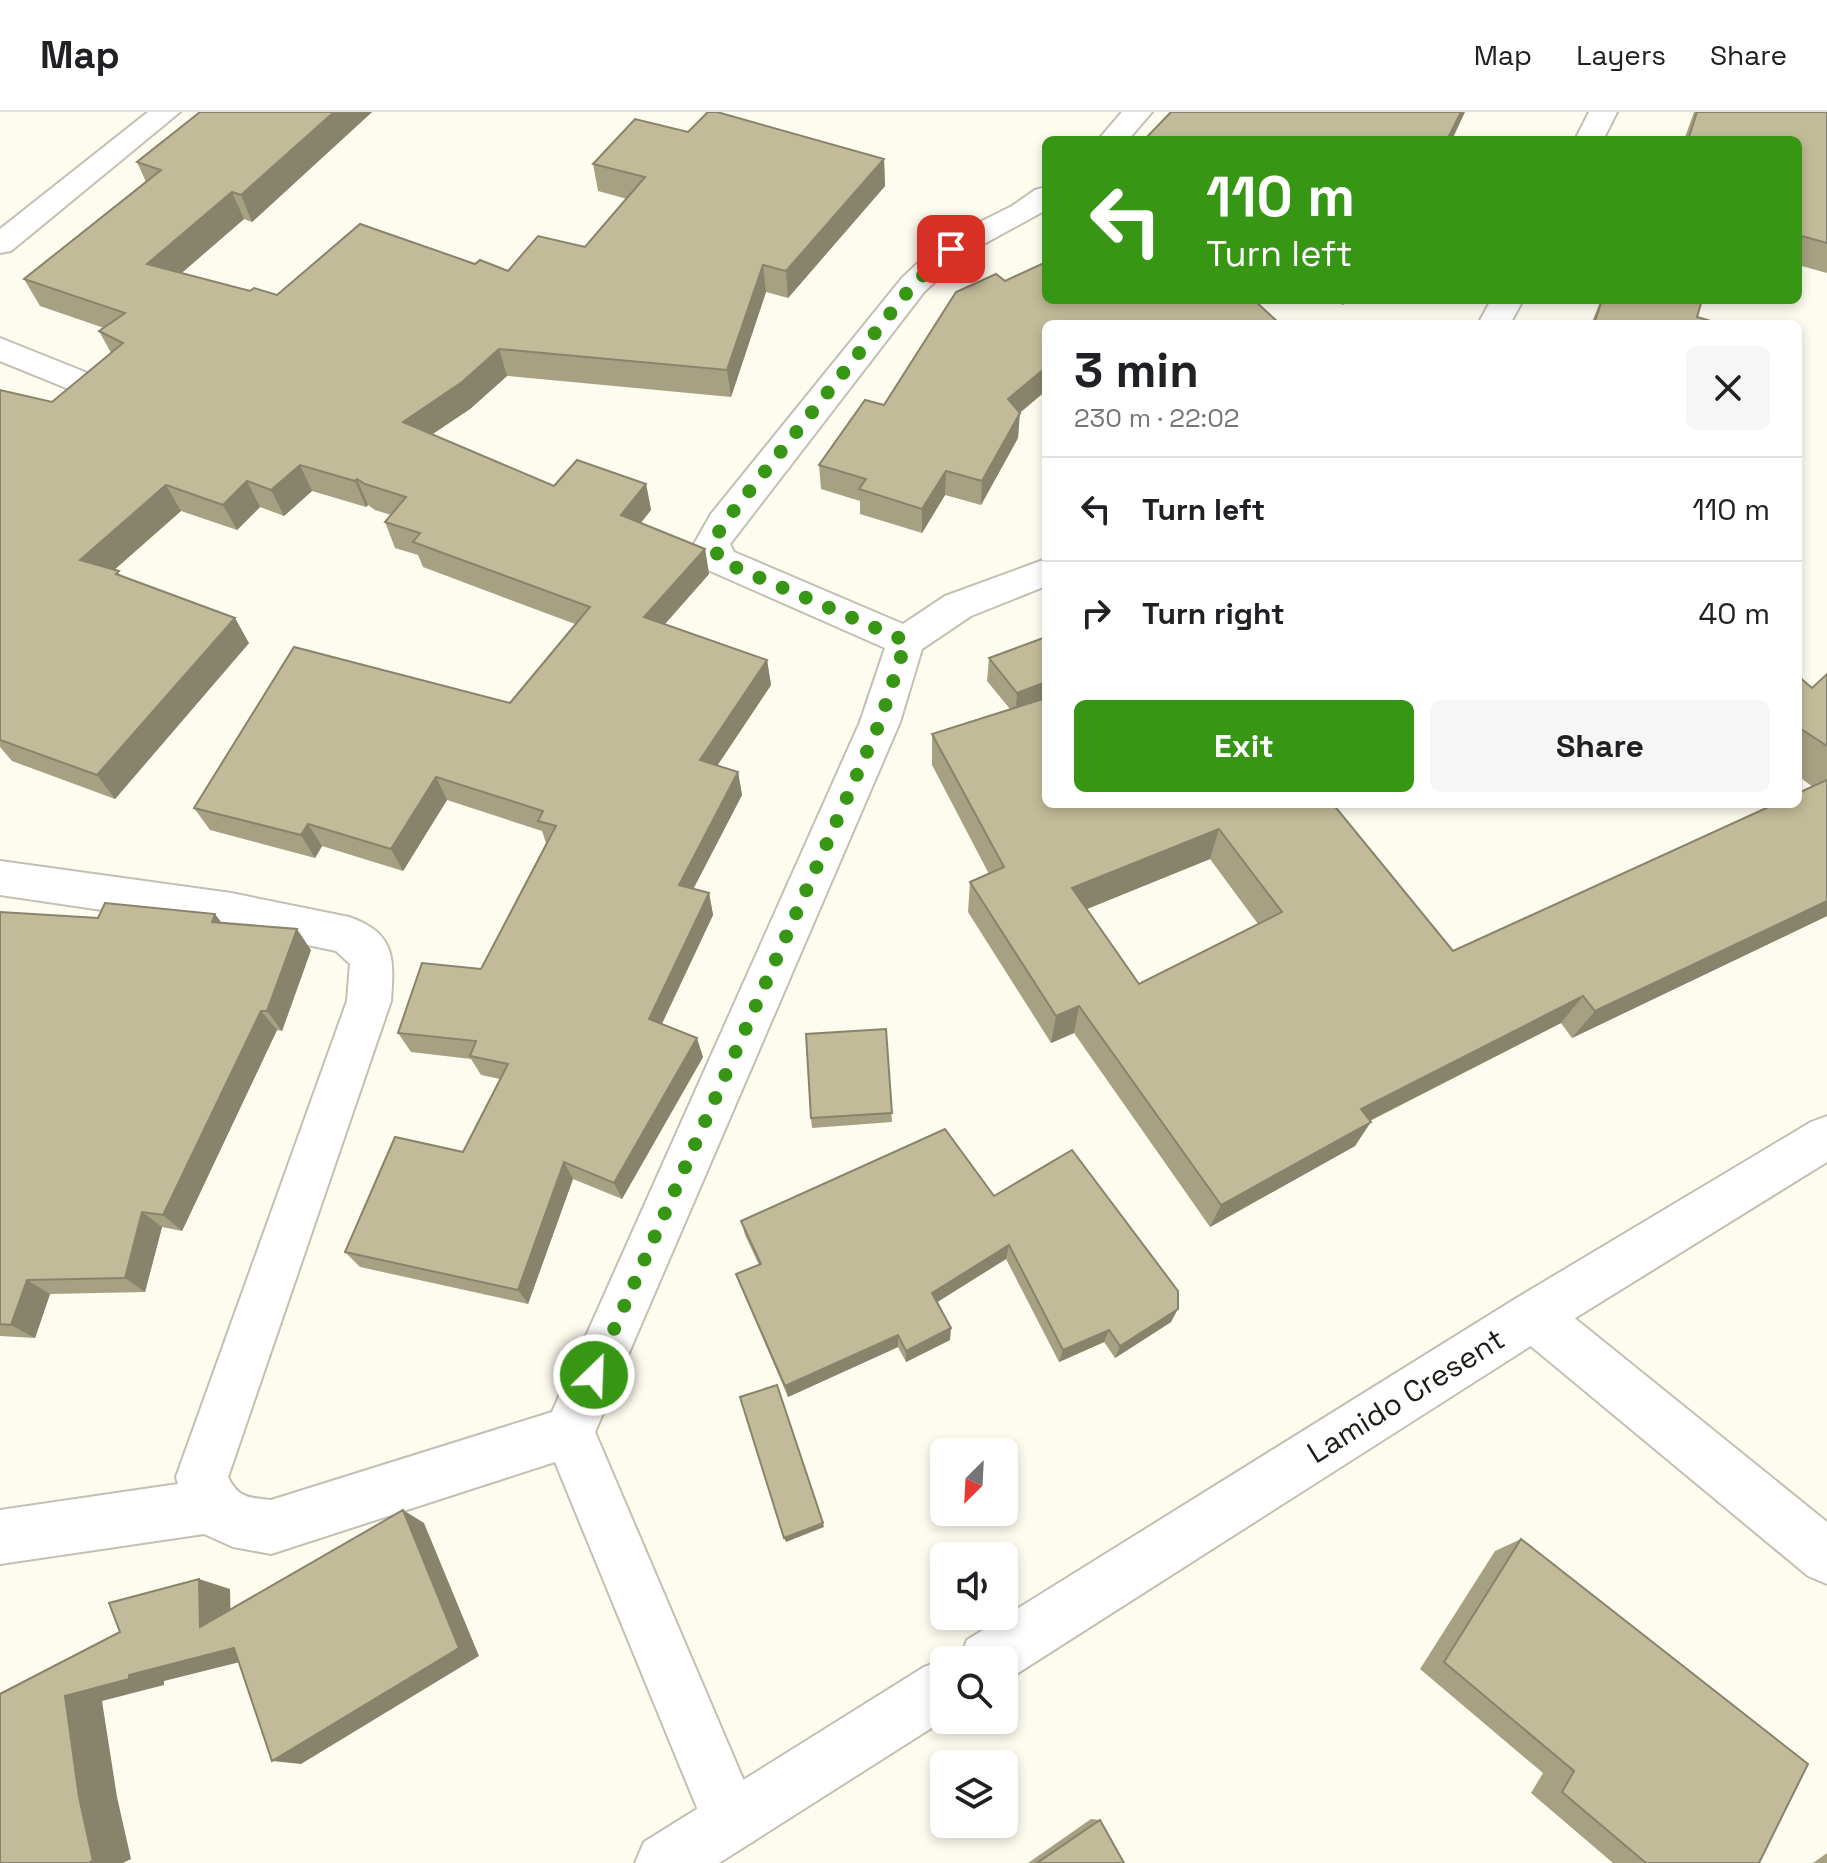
<!DOCTYPE html>
<meta charset="utf-8">
<style>
:root{--surface:#fff;--page:#f6f6f6;--text:#202124;--muted:#757577;--line:#e0e0e0;--accent:#379614}
body{margin:0;font-family:"Space Grotesk",sans-serif;background:var(--page);color:var(--text);height:100vh;display:flex;flex-direction:column;font-size:30px;white-space:nowrap}
*{box-sizing:border-box;margin:0}
p{font-size:26px;color:var(--muted)}
.icon{flex:none;width:44px;height:44px;fill:none;stroke:currentColor;stroke-width:2;stroke-linecap:round;stroke-linejoin:round}
.map{position:relative;flex:1;overflow:hidden}
.details{position:absolute;left:1042px;top:208px;width:760px;height:488px;display:flex;flex-direction:column;background:var(--surface);border-radius:12px;box-shadow:0 4px 12px #0003}
.details>*{flex:none}
.top-card{position:absolute;left:1042px;top:24px;width:760px;height:168px;border-radius:12px;box-shadow:0 4px 12px #0003;background:#379614;color:#fff;overflow:hidden}
.needle{width:52px;rotate:204deg}
.controls{position:absolute;left:930px;top:1326px;display:grid;gap:16px}
.controls a{display:grid;place-items:center;width:88px;height:88px;border-radius:12px;background:var(--surface);box-shadow:0 4px 12px #0003;font-size:40px}
.pin{position:absolute;display:grid;place-items:center;width:68px;height:68px;color:#fff;margin:-34px;border-radius:16px;box-shadow:0 4px 12px #0006}
.me{position:absolute;width:88px;margin:-44px;rotate:24deg;stroke-linejoin:round;filter:drop-shadow(0 0 6px #0008)}
.turn{display:flex;align-items:center;gap:28px;height:168px;padding:0 32px;font-size:36px}
.turn .icon{width:104px;height:104px;stroke-width:2.5}
.turn b{display:block;font-size:56px;line-height:68px}
.round{display:grid;place-items:center;flex:none;width:84px;height:84px;border-radius:12px;background:var(--page)}
.summary{display:flex;align-items:center;justify-content:space-between;height:136px;padding:0 32px}
h1{font-size:48px;font-weight:700;line-height:60px}
.action{display:flex;gap:16px;margin-top:auto;padding:16px 32px}
.action a{flex:1;height:92px;border-radius:12px;background:var(--accent);color:#fff;font-size:32px;font-weight:700;line-height:92px;text-align:center}
.action a+a{background:var(--page);color:var(--text)}
ul{padding:0;list-style:none}
li{display:flex;align-items:center;gap:24px;height:104px;padding:0 32px;border-top:2px solid var(--line)}
li div{flex:1}
li b{display:block;font-size:30px}
li em{font-style:normal}
header{display:flex;align-items:center;gap:48px;box-sizing:border-box;height:112px;padding:0 40px;background:var(--surface);border-bottom:2px solid var(--line)}
header strong{font-size:38px}
nav{display:flex;gap:44px;margin-inline-start:auto;font-size:28px}
.map>svg:first-child{display:block}
</style>
<header>
<strong>Map</strong>
<nav><a>Map</a><a>Layers</a><a>Share</a></nav>
</header>
<div class="map">
<svg width="1827" height="1751" viewBox="0 0 1827 1751">
<rect width="100%" height="100%" fill="#fefcef"/>
<g fill="none" stroke-linecap="round" stroke-linejoin="round">
<defs>
<g id="street">
<path d="M148,0H180L11,139L0,141V117Z"/>
<path d="M1122,0H1152L1128,28H1098Z"/>
<path d="M1589,0H1617L1603,28H1575Z"/>
<path d="M1046,75V98L962,144L924,180L730,432L734,440L903,512L945,484L1046,447V474L971,504L922,537L900,610L595,1320L761,1709L753,1730L732,1738L711,1730L555,1350L271,1442L233,1435L204,1422L0,1452V1398L178,1372L176,1365L347,889L350,852L336,839L231,817L0,783V749L231,781L349,805C396,821 394,847 391,889L228,1365C238,1386 250,1386 271,1388L552,1300L860,610L885,536L708,458L694,432L711,402L902,166L940,130L1012,94L1035,78Z"/>
<path d="M1491,188H1523L1510,212H1478Z"/>
<path d="M0,226L105,268L110,276L105,284L93,287L0,249Z"/>
<path d="M1533,1180L1551,1187L1827,1410V1472L1808,1464L1515,1221L1508,1204L1515,1187Z"/>
</g>
<g id="secondary">
<path d="M1827,1004V1050L1551,1221L1007,1568L1004,1569V1548H959L967,1528L1515,1187L1811,1010Z"/>
<path d="M944,1547L947,1548H944V1608L719,1751H635L644,1730L924,1555Z"/>
</g>
</defs>
<use href="#street" stroke="#c2c0b3" stroke-width="4"/>
<use href="#secondary" stroke="#c2c0b3" stroke-width="4"/>
<use href="#street" fill="#fff" fill-rule="evenodd"/>
<use href="#secondary" fill="#fff" fill-rule="evenodd"/>
</g>
<g fill="#a7a184" fill-rule="evenodd">
<path d="M200,0H372L252,110L244,107L181,161L250,179L277,183L475,152L508,159L585,135L627,87L598,79L593,52L688,20L884,47L885,74L788,186L766,180L731,285L507,264L470,297L432,322L554,374L646,372L651,398L641,411L705,437L709,462L665,512L767,548L771,573L717,654L738,660L742,683L693,777L709,781L713,803L662,912L703,945L622,1087L573,1067L528,1192L360,1155L345,1140L463,1040L500,967L481,963L471,947L411,940L398,921L481,857L546,731L542,719L447,688L403,759L322,734L315,746L210,718L194,696L510,591L575,512L423,455L418,443L395,436L385,410L391,403L375,398L368,393L366,395L312,379L284,404L260,395L237,418L181,399L114,458L122,464L249,531L115,687L12,649L0,635V278L52,290L111,241L99,219L104,216L40,194L24,167L146,70L137,50Z"/>
<path d="M1694,0H1827V161L1798,153V28H1684Z"/>
<path d="M1005,169L1046,212V274L1042,282L1019,301L1018,326L981,393L945,383L922,421L860,402V389L821,377L819,353L884,293Z"/>
<path d="M1325,188H1346L1344,193Z"/>
<path d="M1601,188H1702L1697,205L1721,212H1591Z"/>
<path d="M1046,525V692H1333L1453,839L1813,675L1798,664V564L1812,576L1827,562V804L1572,926L1561,911L1370,1009L1355,1034L1210,1115L1074,921L1051,931L968,800L970,770L989,762L932,653V622L1010,597L987,569L989,546ZM1210,747L1258,812L1139,872L1087,797Z"/>
<path d="M0,800L98,806L221,811L311,838L282,919L277,918L182,1119L162,1115L145,1180L50,1182L35,1226L0,1224Z"/>
<path d="M886,917L892,1010L812,1016L811,1006Z"/>
<path d="M994,1084L1171,1210L1115,1246L1104,1230L1059,1250L1006,1147L937,1190L950,1228L906,1250L898,1235L788,1285L741,1175L736,1162L759,1153L745,1123L741,1109Z"/>
<path d="M1521,1427L1759,1751H1613L1531,1681L1543,1661L1420,1557L1495,1439Z"/>
<path d="M1091,1707L1100,1708L1124,1751H1028Z"/>
<path d="M1827,1741V1751H1813Z"/>
</g>
<g fill="#88836b">
<path d="M334,0H372L252,110L241,83Z"/>
<path d="M1461,0H1465L1452,28H1447Z"/>
<path d="M884,47L885,74L788,186L786,159Z"/>
<path d="M232,80L244,107L161,179L147,152Z"/>
<path d="M763,153L766,180L731,285L727,258Z"/>
<path d="M499,237L507,264L470,297L412,336L403,310Z"/>
<path d="M1046,254V274L1042,282L1007,312L1008,287Z"/>
<path d="M1020,301L1018,326L981,393L982,369Z"/>
<path d="M300,353L312,379L284,404L271,378Z"/>
<path d="M946,359L945,383L922,421V397Z"/>
<path d="M357,367L368,393L366,395L355,369Z"/>
<path d="M247,369L260,395L237,418L223,393Z"/>
<path d="M646,372L651,398L626,428L621,403Z"/>
<path d="M166,373L181,399L97,473L80,448Z"/>
<path d="M705,437L709,462L649,530L644,505Z"/>
<path d="M235,506L249,531L115,687L97,663Z"/>
<path d="M767,548L771,573L705,672L700,648Z"/>
<path d="M1046,570V592L1015,604L1017,581Z"/>
<path d="M738,660L742,683L684,795L679,773Z"/>
<path d="M436,665L447,688L403,759L391,737Z"/>
<path d="M308,712L322,734L315,746L301,723Z"/>
<path d="M1219,717L1210,747L1067,805L1072,776Z"/>
<path d="M709,781L713,803L655,926L649,907Z"/>
<path d="M1827,789V804L1572,926L1595,899Z"/>
<path d="M215,802L231,823L212,810Z"/>
<path d="M297,817L311,838L282,919L267,899Z"/>
<path d="M1583,884L1561,911L1345,1021L1361,997Z"/>
<path d="M1079,894L1074,921L1051,931L1056,904Z"/>
<path d="M261,899L277,918L182,1119L163,1103Z"/>
<path d="M697,926L703,945L622,1087L614,1071Z"/>
<path d="M1371,1010L1355,1034L1210,1115L1221,1093Z"/>
<path d="M564,1050L573,1067L528,1192L518,1178Z"/>
<path d="M142,1100L162,1115L145,1180L125,1166Z"/>
<path d="M1009,1133L1006,1147L931,1194L932,1181Z"/>
<path d="M27,1168L50,1182L35,1226L11,1213Z"/>
<path d="M1178,1197L1171,1210L1115,1246L1120,1234Z"/>
<path d="M951,1216L950,1228L906,1250V1239Z"/>
<path d="M1109,1218L1104,1230L1059,1250L1063,1238Z"/>
<path d="M898,1223V1235L788,1285L785,1274Z"/>
<path d="M403,1398L424,1411L479,1544L301,1652L272,1649Z"/>
<path d="M823,1411L824,1415L786,1430L784,1426Z"/>
<path d="M199,1467L230,1477L231,1523L200,1515Z"/>
<path d="M234,1536L264,1544L164,1569V1573L102,1589L117,1685L131,1747L123,1751H89L65,1584L129,1563Z"/>
</g>
<g fill="#c2bb99" stroke="#88836b" stroke-width="2" fill-rule="evenodd">
<path d="M200,0H334L241,83L232,80L147,152L250,179L254,176L277,183L360,112L475,152L480,148L508,159L538,124L585,135L645,65L593,52L635,7L688,20L708,0H717L884,47L786,159L763,153L727,258L499,237L462,270L403,310L554,374L577,348L646,372L621,403L705,437L644,505L767,548L700,648L738,660L679,773L709,781L649,907L697,926L614,1071L564,1050L518,1178L345,1140L395,1025L463,1040L508,952L470,944L476,929L398,921L422,851L481,857L556,714L538,709L543,699L436,665L391,737L308,712L301,723L194,696L294,535L510,591L590,495L413,430L420,421L385,410L406,385L365,372L357,367L355,369L300,353L271,378L247,369L223,393L166,373L80,448L119,459L116,462L235,506L97,663L0,628V278L52,290L123,231L99,219L125,201L24,167L161,58L137,50Z"/>
<path d="M1171,0H1461L1447,28H1144Z"/>
<path d="M1697,0H1827V131L1802,124L1798,137V28H1688Z"/>
<path d="M1046,150V188H1254L1280,212H1046V254L1044,257L1008,287L1020,301L982,369L946,359L922,397L859,377L866,367L819,353L865,288L884,293L956,180L996,162L1005,169Z"/>
<path d="M1602,188H1702L1697,205L1721,212H1594Z"/>
<path d="M1046,525V570L1017,581L989,546Z"/>
<path d="M1827,562V634L1798,615V564L1812,576Z"/>
<path d="M1046,586V692H1333L1453,839L1775,692H1798V681L1827,668V789L1595,899L1583,884L1361,997L1371,1010L1221,1093L1079,894L1056,904L970,770L1004,755L932,622ZM1219,717L1282,800L1139,872L1072,776Z"/>
<path d="M105,791L215,802L212,810L297,817L267,899H261L163,1103L142,1100L125,1166L27,1168L11,1213L0,1212V800L98,806Z"/>
<path d="M886,917L892,1001L811,1006L806,922Z"/>
<path d="M945,1017L994,1084L1072,1038L1178,1179V1197L1120,1234L1109,1218L1063,1238L1009,1133L932,1181L951,1216L906,1239L898,1223L785,1274L736,1162L761,1152L741,1109Z"/>
<path d="M777,1273L823,1411L784,1426L740,1285Z"/>
<path d="M403,1398L459,1536L272,1649L234,1536L129,1563V1567L65,1584L79,1685L93,1749L89,1751H0V1582L120,1520L109,1491L199,1467L200,1515Z"/>
<path d="M1521,1427L1808,1652L1759,1751H1646L1562,1680L1574,1659L1444,1550Z"/>
<path d="M1100,1708L1124,1751H1037Z"/>
</g>
<g fill="none" stroke-linecap="round" stroke-linejoin="round">
<path stroke="#379614" stroke-width="14" stroke-dasharray="0 25.2" d="M594,1263L880,610L906,529L721,449L712,432L724,411L913,173L951,137"/>
</g>
<g text-anchor="middle" stroke-width="6" stroke-linejoin="round" paint-order="stroke">
<g font-size="30" fill="#1d1c17" stroke="#fff">
<text transform="translate(1406 1284) rotate(-32)" y="10">Lamido Cresent</text>
</g>
</g>
</svg>
<div class="controls">
<a><svg class="needle" viewBox="-14 -14 28 28"><path d="M0-13l5 13h-10z" fill="#e53935"/><path d="M0 13l5-13h-10z" fill="#757577"/></svg></a>
<a><svg class="icon" aria-label="sound" viewBox="0 0 24 24"><path d="M4 9h4l5-4v14l-5-4H4zM17 9q2 3 0 6"/></svg></a>
<a><svg class="icon" aria-label="search" viewBox="0 0 24 24"><circle cx="10" cy="10" r="6"/><path d="M15 15l6 6"/></svg></a>
<a><svg class="icon" aria-label="layers" viewBox="0 0 24 24"><path d="M12 4l9 5-9 5-9-5zM3 14l9 5 9-5"/></svg></a>
</div>
<div class="pin" style="left:951px;top:137px;background:#d93025"><svg class="icon" aria-label="arrive" viewBox="0 0 24 24"><path d="M6 21V4h12l-3 4 3 4H6"/></svg></div>
<svg class="me" style="left:594px;top:1263px" viewBox="-20 -20 40 40"><circle r="17" fill="#379614" stroke="#fff" stroke-width="3"/><path d="M0-11L8 9 0 5-8 9z" fill="#fff"/></svg>
<div class="top-card">
<div class="turn"><svg class="icon" aria-label="left" viewBox="0 0 24 24"><path d="M17 20v-9H6M10 6l-5 5 5 5"/></svg><div><b>110 m</b>Turn left</div></div>
</div>
<section class="details">
<div class="summary"><div><h1>3 min</h1><p>230 m · 22:02</p></div><a class="round"><svg class="icon" aria-label="close" viewBox="0 0 24 24"><path d="M6 6l12 12M18 6L6 18"/></svg></a></div>
<ul>
<li><svg class="icon" aria-label="left" viewBox="0 0 24 24"><path d="M17 20v-9H6M10 6l-5 5 5 5"/></svg><div><b>Turn left</b></div><em>110 m</em></li>
<li><svg class="icon" aria-label="right" viewBox="0 0 24 24"><path d="M7 20v-9h11M14 6l5 5-5 5"/></svg><div><b>Turn right</b></div><em>40 m</em></li>
</ul>
<div class="action"><a>Exit</a><a>Share</a></div>
</section>
</div>
